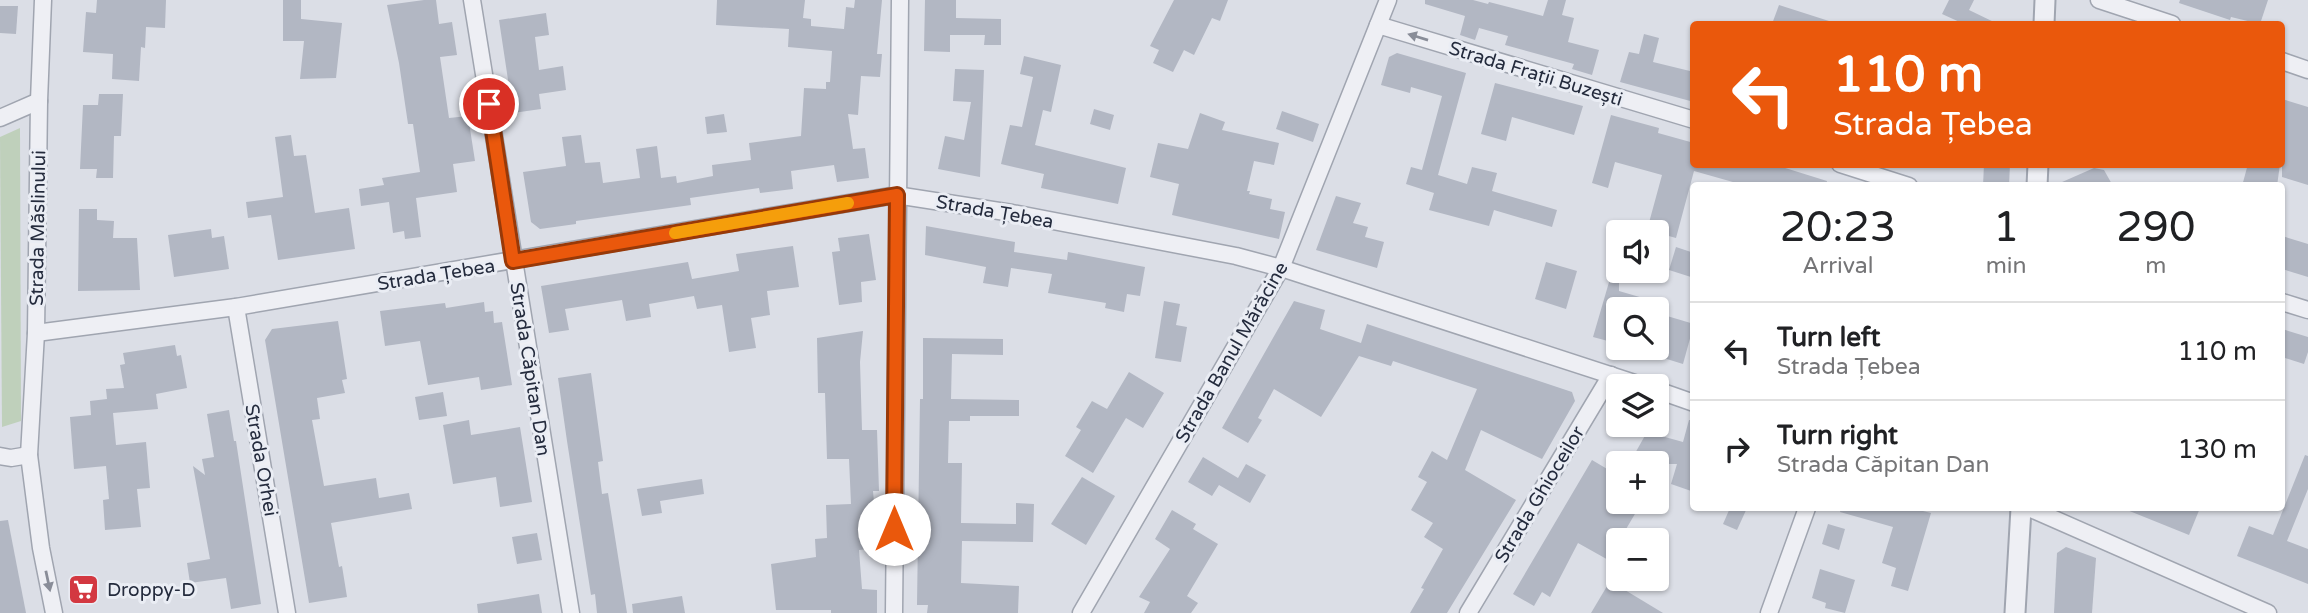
<!DOCTYPE html>
<meta charset="utf-8">
<style>
:root{--surface:#fff;--page:#f6f6f6;--text:#202124;--muted:#757577;--line:#e0e0e0}
body{margin:0;font-family:"Varela Round",sans-serif;background:var(--page);color:var(--text);height:100vh;display:flex;flex-direction:column;font-size:26px;white-space:nowrap}
*{box-sizing:border-box;margin:0}
p{font-size:23px;color:var(--muted)}
.icon{flex:none;width:38px;height:38px;fill:none;stroke:currentColor;stroke-width:2;stroke-linecap:round;stroke-linejoin:round}
.map{position:relative;flex:1;overflow:hidden}
.sheet{position:absolute;left:1690px;top:182px;width:595px;height:329px;display:flex;flex-direction:column;background:var(--surface);border-radius:7px;box-shadow:0 2px 5px #0004}
.sheet>*{flex:none}
.hud{position:absolute;left:1690px;top:21px;width:595px;height:147px;border-radius:7px;box-shadow:0 2px 5px #0004;background:#ea580c;color:#fff;overflow:hidden}
.buttons{position:absolute;left:1606px;top:220px;display:grid;gap:14px}
.buttons a{display:grid;place-items:center;width:63px;height:63px;border-radius:7px;background:var(--surface);box-shadow:0 2px 5px #0004;font-size:35px}
.pin{position:absolute;display:grid;place-items:center;width:60px;height:60px;color:#fff;margin:-30px;border:4px solid #fff;border-radius:50%;box-shadow:0 2px 7px #0007}
.me{position:absolute;width:77px;margin:-38px;rotate:0deg;stroke-linejoin:round;filter:drop-shadow(0 0 5px #0008)}
.turn{display:flex;align-items:center;gap:24px;height:147px;padding:0 28px;font-size:32px}
.turn .icon{width:91px;height:91px;stroke-width:2.5}
.turn b{display:block;font-size:49px;line-height:60px}
.eta{display:flex;justify-content:space-evenly;align-items:center;height:119px;text-align:center}
.eta b{font-size:42px;font-weight:600;line-height:49px}
ul{padding:0;list-style:none}
li{display:flex;align-items:center;gap:21px;height:98px;padding:0 28px;border-top:2px solid var(--line)}
li div{flex:1}
li b{display:block;font-size:26px}
li em{font-style:normal}
.map>svg:first-child{display:block}
</style>
<div class="map">
<svg width="2308" height="613" viewBox="0 0 2308 613">
<rect width="100%" height="100%" fill="#dbdee6"/>
<path fill="#bfd0bb" d="M20,128L21,421L2,427L0,137Z"/>
<g fill="#b2b7c3">
<path d="M97,0H166L165,28L146,27L145,48L141,47L139,81L112,79L113,54L83,52L86,12L96,13Z"/>
<path d="M283,0H301V19L342,23L336,78L300,79L304,41H283Z"/>
<path d="M424,0H436L439,24L452,22L457,55L440,57L449,118L468,116L475,161L453,164L457,192L416,198L421,237L405,239L404,231L393,233L389,202L361,206L359,189L384,185L382,178L420,172L413,124H408L399,63L387,5Z"/>
<path d="M717,0H805L803,18L811,19V26L844,29L846,7L854,8L855,0H882L877,54H882L880,77L861,76L858,115L848,114L853,149L865,148L869,178L837,182L834,165L791,171L793,189L760,193L759,188L690,198L691,205L576,221V224L540,229L531,222L523,172L566,166L562,137L581,135L585,163L600,162L603,183L640,178L636,149L657,146L661,178L676,176L677,183L713,176L712,165L751,160L749,143L801,136L804,88L826,89V82H830L832,51L788,47L789,29L716,25Z"/>
<path d="M925,0H956V18L1001,19V45H984L985,35H950V52L924,51Z"/>
<path d="M1174,0H1228L1220,21L1212,18L1194,55L1184,50L1173,72L1153,63L1159,50L1150,46Z"/>
<path d="M1425,0H1473L1488,4L1489,2L1543,16L1548,0H1566L1562,15L1574,18L1568,42L1599,50L1592,75L1572,69L1574,64L1505,45L1508,36L1479,28L1475,40L1460,35L1465,16L1425,4Z"/>
<path d="M1949,0H1974L1969,10L1998,24H1964L1942,14Z"/>
<path d="M2180,0H2268L2260,24L2231,17L2230,20L2179,3Z"/>
<path d="M1779,5L1829,21L1828,24H1772Z"/>
<path d="M0,6H18L16,34L0,33Z"/>
<path d="M546,13L549,35L535,37L539,70L563,66L566,90L539,94L541,109L513,113L499,20Z"/>
<path d="M1644,34L1659,38L1653,62L1694,72V102L1620,82L1629,52L1639,54Z"/>
<path d="M1397,53L1466,73L1438,175L1467,184L1472,167L1497,173L1492,191L1557,210L1552,227L1494,210L1489,226L1429,210L1434,193L1406,184L1411,167L1422,170L1442,96L1411,87L1410,93L1381,85L1389,57Z"/>
<path d="M1024,56L1061,65L1051,112L1043,110L1035,145L1126,168L1118,204L1041,188L1044,174L1001,164L1010,125L1022,127L1033,77L1020,74Z"/>
<path d="M955,69L984,70L980,177L938,169L945,136L964,140L971,102L953,101Z"/>
<path d="M1495,83L1583,106L1574,135L1512,117L1506,141L1481,134Z"/>
<path d="M99,94H123L121,136H114L113,178H96L97,169H80L83,105H98Z"/>
<path d="M2282,99L2308,107V185L2282,177Z"/>
<path d="M1094,109L1114,115L1110,130L1090,124Z"/>
<path d="M1282,111L1319,124L1313,142L1276,129Z"/>
<path d="M1200,113L1225,122L1222,130L1279,143L1274,165L1254,161L1247,191H1250L1249,194L1272,199L1270,209L1285,212L1279,239L1172,215L1179,184L1150,177L1158,143L1188,149Z"/>
<path d="M724,114L727,132L707,134L705,117Z"/>
<path d="M1611,115L1659,128L1658,133L1694,143V164H1772L1827,181L1826,186H1747L1694,171L1676,238L1647,230L1662,175L1615,162L1608,188L1592,183Z"/>
<path d="M291,135L294,156L306,155L315,213L349,208L355,249L278,260L271,215L248,218L246,202L283,197L275,137Z"/>
<path d="M1984,164H2010L2009,186H1983Z"/>
<path d="M2248,164H2280L2277,186H2242Z"/>
<path d="M2094,168L2104,170L2113,186H2053Z"/>
<path d="M1336,196L1361,203L1353,223L1368,227L1365,237L1384,242L1377,268L1316,250Z"/>
<path d="M79,209H97V220L114,221L113,238H137L140,290L78,291Z"/>
<path d="M926,226L1015,242L1014,252L1067,260L1068,252L1145,267L1140,296L1127,294L1124,312L1105,308L1106,303L1048,293L1052,274L1011,268L1008,287L983,283L986,267L925,255Z"/>
<path d="M211,229L212,238L224,236L229,269L174,277L168,235Z"/>
<path d="M869,234L876,280L861,282L862,302L839,305L832,252L840,251L838,238Z"/>
<path d="M2282,236L2308,244V277L2282,269Z"/>
<path d="M793,246L799,287L767,291L770,315L751,318L756,348L729,352L722,305L697,309L694,296L649,304L651,317L626,321L622,300L565,309L569,330L549,333L541,286L688,262L692,279L739,271L736,254Z"/>
<path d="M1676,247L1694,253V278L1669,270Z"/>
<path d="M1546,262L1577,271L1566,309L1535,299Z"/>
<path d="M1614,265L1619,266V291L1667,305V310H1619V344L1593,337Z"/>
<path d="M1164,301L1180,304L1176,325L1187,327L1181,362L1155,358Z"/>
<path d="M1294,301L1325,310L1320,329L1361,343L1367,324L1572,392L1575,401L1542,459L1481,430L1465,470L1516,500L1447,613H1410L1424,589L1421,588L1443,549L1424,537L1433,523L1411,510L1427,482L1418,477L1432,451L1447,460L1477,389L1393,361L1391,366L1359,356L1321,417L1274,389L1258,418L1262,420L1248,443L1222,428Z"/>
<path d="M484,302L485,312L493,311L494,323L502,322L512,385L481,390L479,377L428,385L420,341L385,346L380,311L445,303L446,308Z"/>
<path d="M1657,313L1694,324L1683,364L1657,356Z"/>
<path d="M338,321L347,379L342,380L345,393L317,398L320,419L312,420L324,486L376,478L379,498L409,493L412,509L331,523L339,567L342,566L347,597L309,603L265,340L272,329Z"/>
<path d="M2282,329L2308,337V352L2304,364L2282,357Z"/>
<path d="M863,331L860,362L862,430H877L879,491H873L878,548L859,550L862,589L877,590V613H831V610H776L771,564L816,557L815,539L827,538L826,505L851,504L849,459H827L825,393H818L817,338Z"/>
<path d="M923,338L1003,339V355L952,354L951,399L1019,400V416H970V421H949L948,463H962L961,523L1016,524V503L1034,504L1033,542L962,541L961,583L1019,586L1018,613H927L928,605H917L920,399H923Z"/>
<path d="M175,345L177,356L181,355L187,388L156,394L158,409L113,413L116,445L146,442L150,488L137,489L141,527L105,530L103,500L109,499L106,466L74,469L70,417L91,415L90,401L107,399L106,389L124,388L120,365L125,364L123,353Z"/>
<path d="M1129,372L1164,393L1143,428L1126,418L1093,473L1065,456L1081,430L1076,427L1092,401L1107,409Z"/>
<path d="M591,373L603,461L598,462L602,494L608,493L627,613H597L595,594L591,595L567,441L558,378Z"/>
<path d="M443,392L447,416L419,420L415,397Z"/>
<path d="M229,410L234,441H236L261,604L231,609L226,578L190,583L187,563L210,559L193,466L205,475L202,459L214,457L207,414Z"/>
<path d="M469,420L471,435L520,427L532,502L500,507L496,477L453,484L443,425Z"/>
<path d="M1689,420H1694V492L1671,484L1677,464H1629L1647,432L1683,442Z"/>
<path d="M2305,455L2308,456V489L2287,541L2308,549V584L2237,556L2249,526L2273,535Z"/>
<path d="M1203,457L1238,478L1246,464L1266,475L1250,503L1219,485L1212,496L1188,482Z"/>
<path d="M1592,460L1619,476V502H1642L1619,541V566L1578,543L1550,597L1542,592L1534,606L1513,594Z"/>
<path d="M1082,477L1115,496L1086,545L1051,524Z"/>
<path d="M702,479L704,494L660,501L662,513L642,516L637,489Z"/>
<path d="M1730,508H1747L1737,530L1723,524Z"/>
<path d="M1841,508H1911L1931,513L1908,591L1891,586L1896,568L1882,563L1893,527L1840,512Z"/>
<path d="M2122,508H2200L2189,535Z"/>
<path d="M1172,510L1196,524L1193,529L1218,544L1187,596L1198,603L1191,613H1144L1150,602L1139,597L1170,549L1155,539Z"/>
<path d="M8,520L26,613H0V521Z"/>
<path d="M1828,524L1845,529L1839,550L1822,544Z"/>
<path d="M537,533L542,560L517,564L512,537Z"/>
<path d="M2066,547L2096,558L2092,613H2054L2057,553Z"/>
<path d="M1820,569L1855,580L1845,613L1825,608L1826,603L1812,598Z"/>
<path d="M1610,581L1663,613H1591Z"/>
<path d="M539,594L542,613H478L477,604Z"/>
<path d="M682,596L685,613H633L632,604Z"/>
</g>
<g fill="none" stroke-linecap="round" stroke-linejoin="round">
<defs>
<g id="minor">
<path d="M43,0L39,101L36,333L29,455L41,548L54,613"/>
<path d="M472,0L571,613"/>
<path d="M2099,0L2172,24"/>
<path d="M1378,25L1694,120"/>
<path d="M2282,61L2308,70"/>
<path d="M0,118L39,101"/>
<path d="M1840,164L1909,186"/>
<path d="M2282,302L2308,310"/>
<path d="M236,307L287,613"/>
<path d="M36,333L236,307L896,195L1012,213L1236,256L1281,268L1647,387"/>
<path d="M1657,390L1694,403"/>
<path d="M0,456L11,458L29,455"/>
<path d="M2029,508L2268,613"/>
<path d="M894,613L900,0"/>
<path d="M1081,613L1281,268L1388,0"/>
<path d="M1468,613L1611,375"/>
<path d="M1769,613L1807,508"/>
</g>
<g id="tertiary">
<path d="M2044,24L2045,0"/>
<path d="M2037,186L2038,164"/>
<path d="M2015,613L2021,508"/>
</g>
</defs>
<use href="#minor" stroke="#a0a5b0" stroke-width="19"/>
<use href="#tertiary" stroke="#a0a5b0" stroke-width="23"/>
<use href="#minor" stroke="#eeeff4" stroke-width="16"/>
<use href="#tertiary" stroke="#eeeff4" stroke-width="19"/>
</g>
<defs><path id="oneway-solid" d="M-6-.8H1V-3.2L6.5 0L1 3.2V.8H-6Z" transform="scale(1.75)"/></defs>
<g fill="#898d98">
<use href="#oneway-solid" transform="translate(1418 37) rotate(-163)"/>
<use href="#oneway-solid" transform="translate(48 581) rotate(78)"/>
</g>
<g fill="none" stroke-linecap="round" stroke-linejoin="round">
<defs>
<path id="route" d="M489,104L513,261L897,195L894,529"/>
</defs>
<use href="#route" stroke="#983908" stroke-width="18"/>
<use href="#route" stroke="#ea580c" stroke-width="12"/>
<path stroke="#f59e0b" stroke-width="12" d="M675,233L848,203"/>
</g>
<defs>
<symbol id="supermarket-square" viewBox="-11 -11 22 22"><rect x="-9" y="-9" width="18" height="18" rx="4" fill="#d33841" stroke="#eaedf4"/><path d="M-6-5.5h2.5l.6 2H6L4.5 2H-2.5L-4.4-4H-6ZM-1.5 3.2a1.3 1.3 0 1 0 .1 0ZM3 3.2a1.3 1.3 0 1 0 .1 0Z" fill="#fff"/></symbol>
</defs>
<g fill-rule="evenodd">
<use href="#supermarket-square" x="66" y="572" width="35" height="35"/>
</g>
<g text-anchor="middle" stroke-width="6" stroke-linejoin="round" paint-order="stroke">
<g font-size="19" fill="#242b3d" stroke="#eaedf4">
<text transform="translate(1536 73) rotate(17)" y="7">Strada Frații Buzești</text>
<text transform="translate(995 211) rotate(10)" y="7">Strada Țebea</text>
<text transform="translate(37 228) rotate(-89)" y="7">Strada Măslinului</text>
<text transform="translate(436 274) rotate(-9)" y="7">Strada Țebea</text>
<text transform="translate(1231 352) rotate(-60)" y="7">Strada Banul Mărăcine</text>
<text transform="translate(531 369) rotate(81)" y="7">Strada Căpitan Dan</text>
<text transform="translate(262 460) rotate(80)" y="7">Strada Orhei</text>
<text transform="translate(1539 494) rotate(-59)" y="7">Strada Ghioceilor</text>
</g>
<g font-size="19" fill="#242b3d" stroke="#eaedf4" text-anchor="start">
<text x="107" y="596">Droppy-D</text>
</g>
</g>
</svg>
<div class="buttons">
<a><svg class="icon" aria-label="sound" viewBox="0 0 24 24"><path d="M4 9h4l5-4v14l-5-4H4zM17 9q2 3 0 6"/></svg></a>
<a><svg class="icon" aria-label="search" viewBox="0 0 24 24"><circle cx="10" cy="10" r="6"/><path d="M15 15l6 6"/></svg></a>
<a><svg class="icon" aria-label="layers" viewBox="0 0 24 24"><path d="M12 4l9 5-9 5-9-5zM3 14l9 5 9-5"/></svg></a>
<a>+</a>
<a>−</a>
</div>
<div class="pin" style="left:489px;top:104px;background:#d93025"><svg class="icon" aria-label="arrive" viewBox="0 0 24 24"><path d="M6 21V4h12l-3 4 3 4H6"/></svg></div>
<svg class="me" style="left:894px;top:529px" viewBox="-20 -20 40 40"><circle r="19" fill="#fff"/><path d="M0-13L10 11 0 6-10 11z" fill="#ea580c"/></svg>
<div class="hud">
<div class="turn"><svg class="icon" aria-label="left" viewBox="0 0 24 24"><path d="M17 20v-9H6M10 6l-5 5 5 5"/></svg><div><b>110 m</b>Strada Țebea</div></div>
</div>
<section class="sheet">
<div class="eta">
<div><b>20:23</b><p>Arrival</p></div>
<div><b>1</b><p>min</p></div>
<div><b>290</b><p>m</p></div>
</div>
<ul>
<li><svg class="icon" aria-label="left" viewBox="0 0 24 24"><path d="M17 20v-9H6M10 6l-5 5 5 5"/></svg><div><b>Turn left</b><p>Strada Țebea</p></div><em>110 m</em></li>
<li><svg class="icon" aria-label="right" viewBox="0 0 24 24"><path d="M7 20v-9h11M14 6l5 5-5 5"/></svg><div><b>Turn right</b><p>Strada Căpitan Dan</p></div><em>130 m</em></li>
</ul>
</section>
</div>
